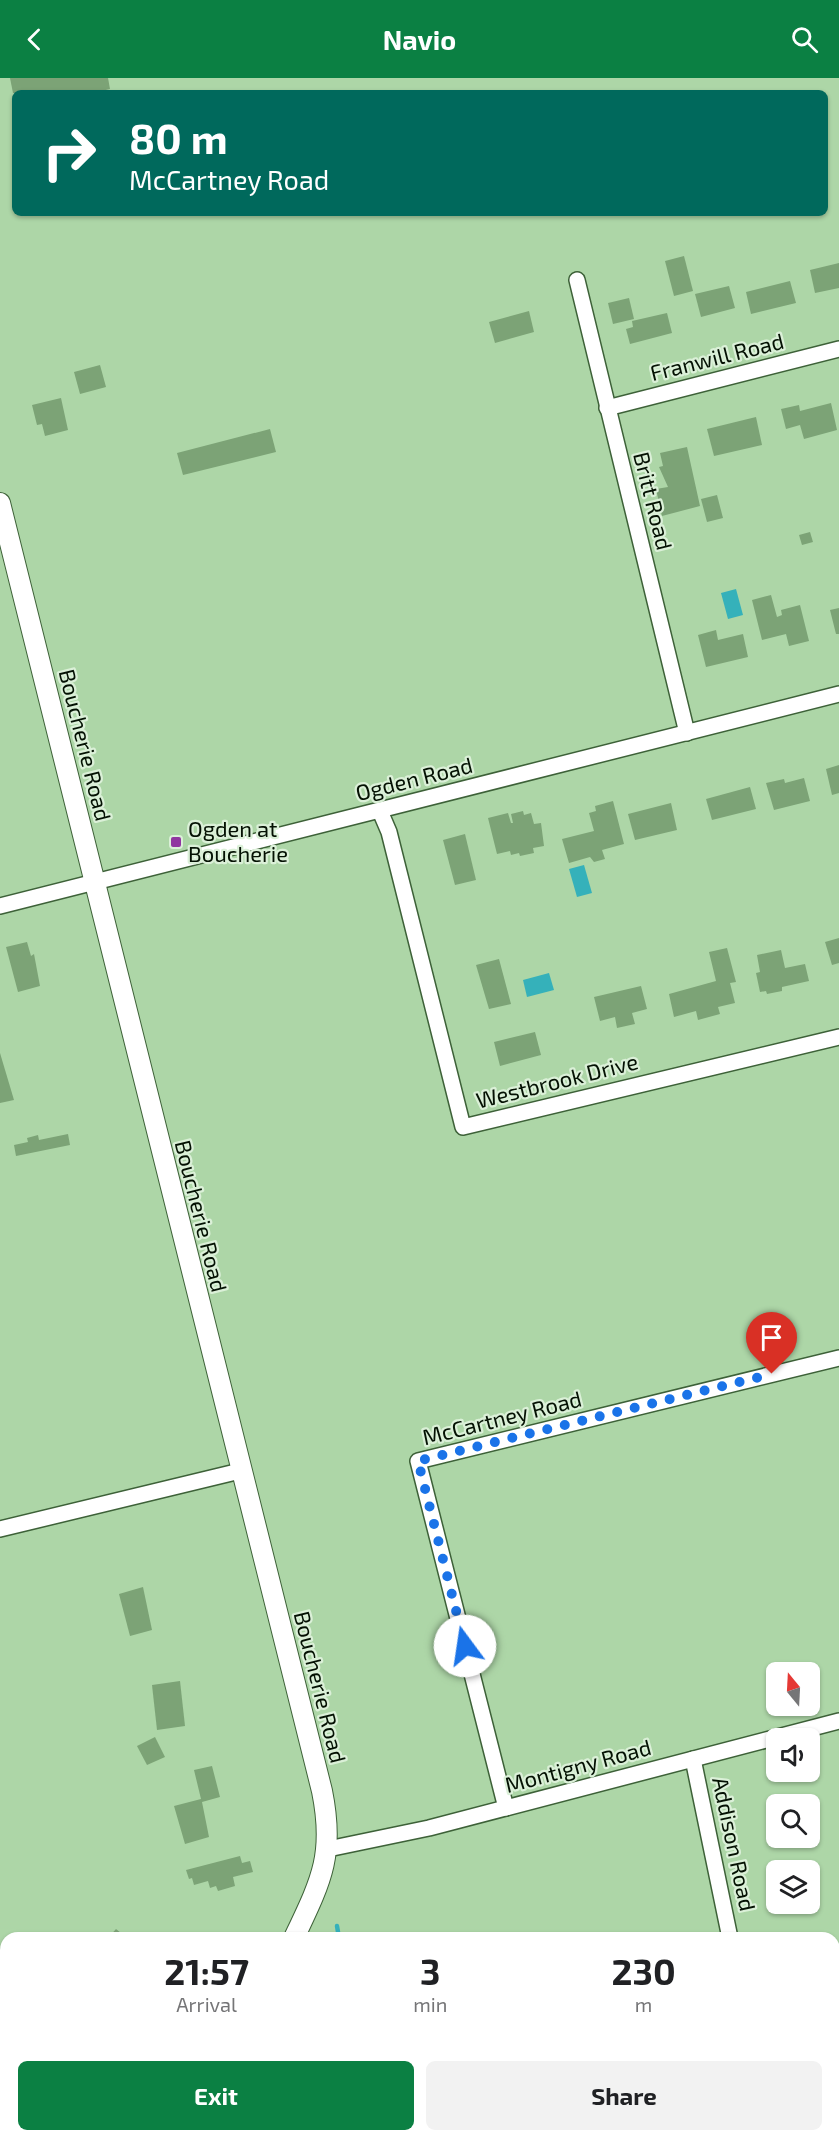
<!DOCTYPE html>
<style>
:root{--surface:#fff;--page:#f2f2f2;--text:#202124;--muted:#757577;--accent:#0b8043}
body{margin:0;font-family:"Exo 2",sans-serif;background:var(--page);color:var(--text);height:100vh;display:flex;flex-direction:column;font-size:22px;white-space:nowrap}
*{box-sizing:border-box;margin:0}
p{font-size:20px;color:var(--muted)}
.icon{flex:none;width:33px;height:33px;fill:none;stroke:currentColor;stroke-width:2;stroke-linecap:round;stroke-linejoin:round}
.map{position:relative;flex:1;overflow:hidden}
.side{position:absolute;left:0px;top:1854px;width:840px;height:210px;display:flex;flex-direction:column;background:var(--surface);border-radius:18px 18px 0 0;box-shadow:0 2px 4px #0004}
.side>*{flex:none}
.banner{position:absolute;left:12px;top:12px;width:816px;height:126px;border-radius:9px;box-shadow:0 2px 4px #0004;background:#00695c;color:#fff;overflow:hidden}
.needle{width:39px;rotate:342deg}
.buttons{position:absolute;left:766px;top:1584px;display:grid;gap:12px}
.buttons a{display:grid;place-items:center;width:54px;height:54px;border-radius:9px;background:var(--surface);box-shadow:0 2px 4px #0004;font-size:30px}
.pin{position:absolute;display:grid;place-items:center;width:51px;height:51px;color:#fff;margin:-62px -26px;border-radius:50% 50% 50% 0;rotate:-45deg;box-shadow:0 0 6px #0007}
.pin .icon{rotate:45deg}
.me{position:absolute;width:66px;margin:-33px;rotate:346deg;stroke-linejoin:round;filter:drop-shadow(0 0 4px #0008)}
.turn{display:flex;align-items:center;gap:21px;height:126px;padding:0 18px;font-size:27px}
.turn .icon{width:78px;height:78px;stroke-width:2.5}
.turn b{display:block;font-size:42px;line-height:51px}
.eta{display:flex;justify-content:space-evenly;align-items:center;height:102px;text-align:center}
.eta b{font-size:36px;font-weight:700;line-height:42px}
.primary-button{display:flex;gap:12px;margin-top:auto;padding:12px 18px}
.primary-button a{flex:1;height:69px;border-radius:9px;background:var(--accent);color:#fff;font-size:24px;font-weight:700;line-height:69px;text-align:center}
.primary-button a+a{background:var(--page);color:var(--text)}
header{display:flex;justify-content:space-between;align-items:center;height:78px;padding:0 18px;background:var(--accent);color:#fff;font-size:27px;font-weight:700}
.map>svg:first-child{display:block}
</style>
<header><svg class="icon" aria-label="back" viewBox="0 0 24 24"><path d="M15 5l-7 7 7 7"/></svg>Navio<svg class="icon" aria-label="search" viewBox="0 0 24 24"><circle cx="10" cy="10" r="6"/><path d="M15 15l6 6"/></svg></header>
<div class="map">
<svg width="839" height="2064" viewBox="0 0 839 2064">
<rect width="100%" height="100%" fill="#add6a7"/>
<g fill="#35b1ba">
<path d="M736,511L743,537L728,541L721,515Z"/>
<path d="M584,787L592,815L577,819L569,791Z"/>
<path d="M549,895L554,912L527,919L523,902Z"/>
</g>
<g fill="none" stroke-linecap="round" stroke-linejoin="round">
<g stroke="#35b1ba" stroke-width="4.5">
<path d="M337,1848L339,1860"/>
<path d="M310,2064V2058"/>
</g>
</g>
<g fill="#7ca376">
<path d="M10,0H108L110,11L93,15H13Z"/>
<path d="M684,178L693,213L674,218L665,183Z"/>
<path d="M839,185V210L815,215L810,192Z"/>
<path d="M790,203L796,225L751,236L746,214Z"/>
<path d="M729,208L735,230L701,239L695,216Z"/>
<path d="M629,220L634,241L613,246L608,225Z"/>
<path d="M529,233L534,254L495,265L489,244Z"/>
<path d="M667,235L672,255L630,266L626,251L633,249L632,243Z"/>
<path d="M100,287L106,309L80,316L74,294Z"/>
<path d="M61,320L68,352L45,358L42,346L37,347L32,327Z"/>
<path d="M831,325L837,352L804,361L800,347L786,351L781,331L799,327L800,333Z"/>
<path d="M756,339L762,367L714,378L707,351Z"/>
<path d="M270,351L276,374L183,397L177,375Z"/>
<path d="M687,369L700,428L662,438L656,411L668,409L659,389L663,388L660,375Z"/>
<path d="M717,417L723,440L707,444L701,421Z"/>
<path d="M810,454L813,464L802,467L799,457Z"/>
<path d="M771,517L777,539L782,537L781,532L800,527L809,563L789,568L786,556L762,562L752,522Z"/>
<path d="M839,530V556H836L830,532Z"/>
<path d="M716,552L718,562L743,556L748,579L706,589L698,557Z"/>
<path d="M839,687V715L832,717L826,691Z"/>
<path d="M804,700L810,723L774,732L766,705L784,701L785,705Z"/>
<path d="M750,709L756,731L712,742L706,721Z"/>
<path d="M613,723L624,766L602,772L605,781L594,784L590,779L569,785L562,761L594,753L589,735L596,733L595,728Z"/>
<path d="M671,725L677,752L635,762L628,736Z"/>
<path d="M523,733L524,737L531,735L534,746L541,745L544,768L533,770L534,775L520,778L519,775L511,777L510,773L497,776L488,740L508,735L511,745H513L511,736Z"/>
<path d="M465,756L476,802L455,807L443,762Z"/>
<path d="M839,860V885L832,887L825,864Z"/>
<path d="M27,864L31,878L34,876L40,908L18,914L6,869Z"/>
<path d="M727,870L736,904L730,905L735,925L718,929L720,936L698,942L696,933L674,939L669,916L716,903L709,874Z"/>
<path d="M781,872L785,890L805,886L809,903L782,909V913L767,916L766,913L760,914L756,895L760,894L757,877Z"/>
<path d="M499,881L511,926L489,931L476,887Z"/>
<path d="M641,908L647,931L632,935L635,946L617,950L615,939L600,943L594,919Z"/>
<path d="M535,954L541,977L500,988L494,964Z"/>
<path d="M0,975L14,1022L0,1025Z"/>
<path d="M68,1056L70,1067L16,1078L14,1067L28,1064L27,1060L38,1057L39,1062Z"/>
<path d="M143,1509L152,1552L130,1558L119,1516Z"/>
<path d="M180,1603L185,1648L157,1652L152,1607Z"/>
<path d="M155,1659L165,1679L147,1687L137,1668Z"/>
<path d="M212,1688L220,1719L202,1724L209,1759L185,1766L174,1728L201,1721L194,1692Z"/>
<path d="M240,1778L242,1785L250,1783L253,1794L233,1799L235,1808L218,1813L216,1808L210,1810L208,1803L194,1807L192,1800L189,1801L186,1792Z"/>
<path d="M116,1851L127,1860H108Z"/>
</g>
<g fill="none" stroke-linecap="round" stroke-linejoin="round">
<defs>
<g id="minor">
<path d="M577,202L687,655"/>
<path d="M607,330L839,271"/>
<path d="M380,733L389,754L463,1049L839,959"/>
<path d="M0,828L839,616"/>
<path d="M0,1451L240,1393"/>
<path d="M693,1681L730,1860"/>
<path d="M506,1730L418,1383L839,1280"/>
<path d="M328,1771L429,1750L839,1643"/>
<path d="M0,1888L6,1890"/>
<path d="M771,2058L773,2064"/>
</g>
<g id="major">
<path d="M0,425L322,1713C335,1777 321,1803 294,1860"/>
<path d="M198,2064L201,2058"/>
</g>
</defs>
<use href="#minor" stroke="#3d6138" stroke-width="18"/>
<use href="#major" stroke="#3d6138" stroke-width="22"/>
<use href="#minor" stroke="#fff" stroke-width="15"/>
<use href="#major" stroke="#fff" stroke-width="20"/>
</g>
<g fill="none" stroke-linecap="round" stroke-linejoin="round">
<path stroke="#1a73e8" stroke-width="10" stroke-dasharray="0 18" d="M465,1568L418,1383L772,1296"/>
</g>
<rect fill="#9035a0" stroke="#dbf0d8" stroke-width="2" x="170" y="758" width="12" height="12" rx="3"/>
<g text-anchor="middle" stroke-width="4.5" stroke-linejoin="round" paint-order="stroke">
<g font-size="22" fill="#041103" stroke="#dbf0d8">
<text transform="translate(717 279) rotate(-14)" y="8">Franwill Road</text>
<text transform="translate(653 423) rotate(76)" y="8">Britt Road</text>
<text transform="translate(85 667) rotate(76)" y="8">Boucherie Road</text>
<text transform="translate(414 701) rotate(-14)" y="8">Ogden Road</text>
<text transform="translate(557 1003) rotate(-14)" y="8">Westbrook Drive</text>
<text transform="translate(201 1138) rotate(76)" y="8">Boucherie Road</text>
<text transform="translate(502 1340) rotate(-14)" y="8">McCartney Road</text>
<text transform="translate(320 1609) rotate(76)" y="8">Boucherie Road</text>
<text transform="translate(578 1688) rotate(-15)" y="8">Montigny Road</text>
<text transform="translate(734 1766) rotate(78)" y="8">Addison Road</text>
</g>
<g font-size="22" fill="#041103" stroke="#dbf0d8" text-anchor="start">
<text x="188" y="759">Ogden at<tspan x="188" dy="25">Boucherie</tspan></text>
</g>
</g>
</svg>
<div class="buttons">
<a><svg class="needle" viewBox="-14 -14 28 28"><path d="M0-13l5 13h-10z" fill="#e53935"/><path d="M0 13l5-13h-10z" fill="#757577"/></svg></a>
<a><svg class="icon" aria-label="sound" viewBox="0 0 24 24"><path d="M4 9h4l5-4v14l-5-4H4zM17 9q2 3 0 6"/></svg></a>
<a><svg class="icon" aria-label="search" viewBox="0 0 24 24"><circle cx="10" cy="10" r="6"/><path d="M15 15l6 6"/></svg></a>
<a><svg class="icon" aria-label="layers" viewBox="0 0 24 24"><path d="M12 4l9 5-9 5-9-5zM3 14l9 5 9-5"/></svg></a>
</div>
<div class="pin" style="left:772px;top:1296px;background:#d93025"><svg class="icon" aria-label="arrive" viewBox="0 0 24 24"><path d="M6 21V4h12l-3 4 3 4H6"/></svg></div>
<svg class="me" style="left:465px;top:1568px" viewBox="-20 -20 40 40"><circle r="19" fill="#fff"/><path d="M0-13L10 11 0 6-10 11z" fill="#1a73e8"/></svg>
<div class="banner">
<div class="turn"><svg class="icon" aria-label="right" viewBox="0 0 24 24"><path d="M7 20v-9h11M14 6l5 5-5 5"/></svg><div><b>80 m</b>McCartney Road</div></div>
</div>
<section class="side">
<div class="eta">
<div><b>21:57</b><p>Arrival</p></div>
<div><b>3</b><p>min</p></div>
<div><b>230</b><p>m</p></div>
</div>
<div class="primary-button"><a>Exit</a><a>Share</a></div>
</section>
</div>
